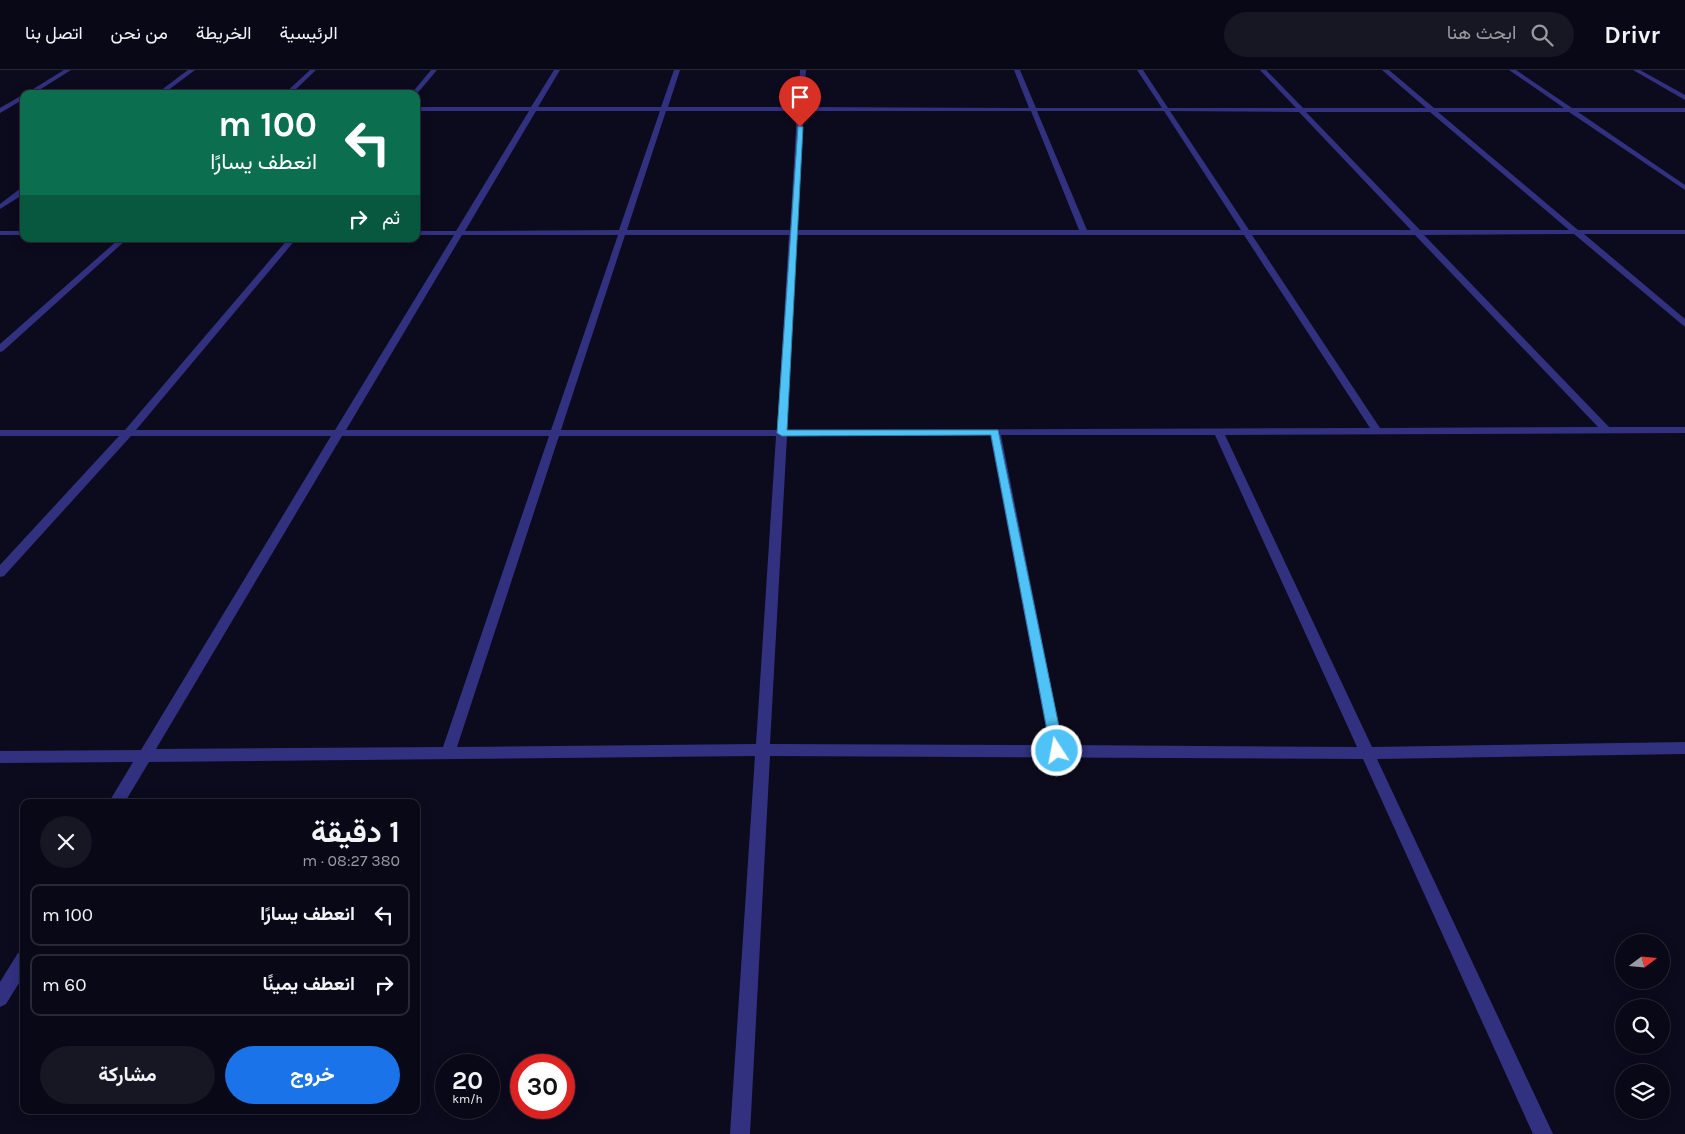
<!DOCTYPE html>
<html lang="ar">
<meta charset="utf-8">
<style>
:root{--surface:#090816;--page:#171623;--text:#f1f3f6;--muted:#999aa1;--line:#292935;--accent:#1a73e8}
body{margin:0;font-family:Karla,Vazirmatn,sans-serif;background:var(--page);color:var(--text);direction:rtl;height:100vh;display:flex;flex-direction:column;font-size:19px;white-space:nowrap}
*{box-sizing:border-box;margin:0}
p{font-size:16px;color:var(--muted)}
.icon{flex:none;width:28px;height:28px;fill:none;stroke:currentColor;stroke-width:2;stroke-linecap:round;stroke-linejoin:round}
.map{position:relative;flex:1;overflow:hidden;direction:ltr}
.sheet{position:absolute;left:20px;top:729px;width:400px;height:315px;display:flex;flex-direction:column;background:var(--surface);border-radius:10px;box-shadow:0 2px 12px #0003,0 0 0 1px var(--line);direction:rtl}
.sheet>*{flex:none}
.top-card{position:absolute;left:20px;top:20px;width:400px;height:152px;border-radius:10px;box-shadow:0 2px 12px #0003,0 0 0 1px var(--line);direction:rtl;background:#0b6e4f;color:#fff;overflow:hidden}
.needle{width:32px;rotate:74deg}
.fabs{position:absolute;left:1615px;top:864px;display:grid;gap:10px}
.fabs a{display:grid;place-items:center;width:55px;height:55px;border-radius:50%;background:var(--surface);box-shadow:0 2px 12px #0003,0 0 0 1px var(--line);font-size:25px}
.speed{position:absolute;left:435px;top:984px;display:flex;gap:10px;font-size:25px;font-weight:700;text-align:center}
.speed>*{display:grid;place-content:center;width:65px;height:65px;border-radius:50%;background:var(--surface);box-shadow:0 2px 12px #0003,0 0 0 1px var(--line);line-height:1}
.speed small{font-size:12px;font-weight:400}
.speed .limit{border:8px solid #d22;background:#fff;color:#111}
.pin{position:absolute;display:grid;place-items:center;width:42px;height:42px;color:#fff;margin:-51px -21px;border-radius:50% 50% 50% 0;rotate:-45deg;box-shadow:0 0 5px #0007}
.pin .icon{rotate:45deg}
.me{position:absolute;width:55px;margin:-28px;rotate:349deg;stroke-linejoin:round;filter:drop-shadow(0 0 4px #0008)}
.turn{display:flex;align-items:center;gap:18px;height:105px;padding:0 20px;font-size:22px}
.turn .icon{width:65px;height:65px;stroke-width:2.5}
.turn b{display:block;font-size:35px;line-height:42px}
.then{display:flex;align-items:center;height:48px;padding:0 20px;background:#0003;gap:10px;font-size:19px}
.round{display:grid;place-items:center;flex:none;width:52px;height:52px;border-radius:26px;background:var(--page)}
.overview{display:flex;align-items:center;justify-content:space-between;height:85px;padding:0 20px}
h1{font-size:30px;font-weight:700;line-height:38px}
.primary-button{display:flex;gap:10px;margin-top:auto;padding:10px 20px}
.primary-button a{flex:1;height:58px;border-radius:30px;background:var(--accent);color:#fff;font-size:20px;font-weight:700;line-height:58px;text-align:center}
.primary-button a+a{background:var(--page);color:var(--text)}
ul{padding:0;list-style:none}
li{display:flex;align-items:center;gap:15px;height:62px;margin:0 10px 8px;padding:0 10px;border:2px solid var(--line);border-radius:10px}
li div{flex:1}
li b{display:block;font-size:19px}
li em{font-style:normal}
header{display:flex;align-items:center;gap:30px;box-sizing:border-box;height:70px;padding:0 25px;background:var(--surface);border-bottom:1px solid var(--line)}
header strong{font-size:24px}
nav{display:flex;gap:28px;margin-inline-start:auto;font-size:18px}
.search{width:350px;height:45px;background:var(--page);display:flex;align-items:center;gap:12px;box-sizing:border-box;padding:0 18px;border-radius:28px;color:var(--muted);font-size:19px}
.map>svg:first-child{display:block}
</style>
<header>
<strong>Drivr</strong>
<div class="search"><svg class="icon" aria-label="search" viewBox="0 0 24 24"><circle cx="10" cy="10" r="6"/><path d="M15 15l6 6"/></svg>ابحث هنا</div>
<nav><a>الرئيسية</a><a>الخريطة</a><a>من نحن</a><a>اتصل بنا</a></nav>
</header>
<div class="map">
<svg width="1685" height="1064" viewBox="0 0 1685 1064">
<rect width="100%" height="100%" fill="#0c0a1d"/>
<g fill="none" stroke-linecap="round" stroke-linejoin="round">
<g fill="#313180" fill-rule="evenodd">
<path d="M64,0H71L33,24H25Z"/>
<path d="M188,0H195L163,24H156Z"/>
<path d="M310,0H316L291,24H284Z"/>
<path d="M431,0H437L416,25L411,24Z"/>
<path d="M554,0H560L538,37H661L674,0H680L668,37H798L800,0H806L804,37L1029,38L1014,0H1020L1036,38H1162L1137,0H1143L1168,38H1296L1260,0H1266L1303,38H1426L1382,0H1389L1434,38H1564L1509,0H1516L1572,38H1685V42H1578L1685,115V120L1569,42H1438L1578,160H1685V164H1584L1685,249V257L1574,164L1424,165L1609,357H1685V363L1225,365L1372,677L1685,672V684L1377,689L1553,1064H1533L1363,689L770,686L750,1064H730L755,686L149,692L125,732H109L133,692L0,693V681L141,680L331,366H131L4,506L0,507V495L119,366H0V360H125L288,169H296L136,360H335L454,165H416V161H456L529,41H416V37H531ZM536,41H660L619,160L465,161ZM666,41H797L790,160H627ZM804,41H1031L1079,160H797ZM1037,41H1164L1241,160H1087ZM1170,41L1299,42L1411,160H1249ZM1306,42H1430L1569,160H1420ZM462,165H618L551,360H346ZM625,165H789L777,360H561ZM797,165H1244L1370,358L787,360ZM1252,165H1415L1598,357L1380,358ZM990,365L1049,675L770,674L787,366ZM1001,365H1215L1357,677L1063,675ZM342,366H549L443,677L156,679ZM559,366H776L756,674L457,677Z"/>
<path d="M1633,0H1640L1685,25V30Z"/>
<path d="M24,24V29L0,43V38Z"/>
<path d="M21,118H24V124L0,139V134Z"/>
<rect x="0" y="161" width="24" height="4"/>
<path d="M119,169H127L3,281L0,282V274Z"/>
<path d="M24,881V905L6,934L0,937V912L18,883Z"/>
</g>
</g>
<path fill="#4fc3f7" stroke="#337fa1" d="M798,56L803,57L787,360H998L1064,681L1062,685L1057,687L1053,685L1051,681L991,365L782,366L777,363Z"/>
</svg>
<div class="fabs">
<a><svg class="needle" viewBox="-14 -14 28 28"><path d="M0-13l5 13h-10z" fill="#e53935"/><path d="M0 13l5-13h-10z" fill="#999aa1"/></svg></a>
<a><svg class="icon" aria-label="search" viewBox="0 0 24 24"><circle cx="10" cy="10" r="6"/><path d="M15 15l6 6"/></svg></a>
<a><svg class="icon" aria-label="layers" viewBox="0 0 24 24"><path d="M12 4l9 5-9 5-9-5zM3 14l9 5 9-5"/></svg></a>
</div>
<div class="speed"><div>20<small>km/h</small></div><div class="limit">30</div></div>
<div class="pin" style="left:800px;top:57px;background:#d93025"><svg class="icon" aria-label="arrive" viewBox="0 0 24 24"><path d="M6 21V4h12l-3 4 3 4H6"/></svg></div>
<svg class="me" style="left:1057px;top:681px" viewBox="-20 -20 40 40"><circle r="17" fill="#4fc3f7" stroke="#fff" stroke-width="3"/><path d="M0-11L8 9 0 5-8 9z" fill="#fff"/></svg>
<div class="top-card">
<div class="turn"><svg class="icon" aria-label="left" viewBox="0 0 24 24"><path d="M17 20v-9H6M10 6l-5 5 5 5"/></svg><div><b>100 m</b>انعطف يسارًا</div></div>
<div class="then">ثم<svg class="icon" aria-label="right" viewBox="0 0 24 24"><path d="M7 20v-9h11M14 6l5 5-5 5"/></svg></div>
</div>
<section class="sheet">
<div class="overview"><div><h1>1 دقيقة</h1><p>380 m · 08:27</p></div><a class="round"><svg class="icon" aria-label="close" viewBox="0 0 24 24"><path d="M6 6l12 12M18 6L6 18"/></svg></a></div>
<ul>
<li><svg class="icon" aria-label="left" viewBox="0 0 24 24"><path d="M17 20v-9H6M10 6l-5 5 5 5"/></svg><div><b>انعطف يسارًا</b></div><em>100 m</em></li>
<li><svg class="icon" aria-label="right" viewBox="0 0 24 24"><path d="M7 20v-9h11M14 6l5 5-5 5"/></svg><div><b>انعطف يمينًا</b></div><em>60 m</em></li>
</ul>
<div class="primary-button"><a>خروج</a><a>مشاركة</a></div>
</section>
</div>
